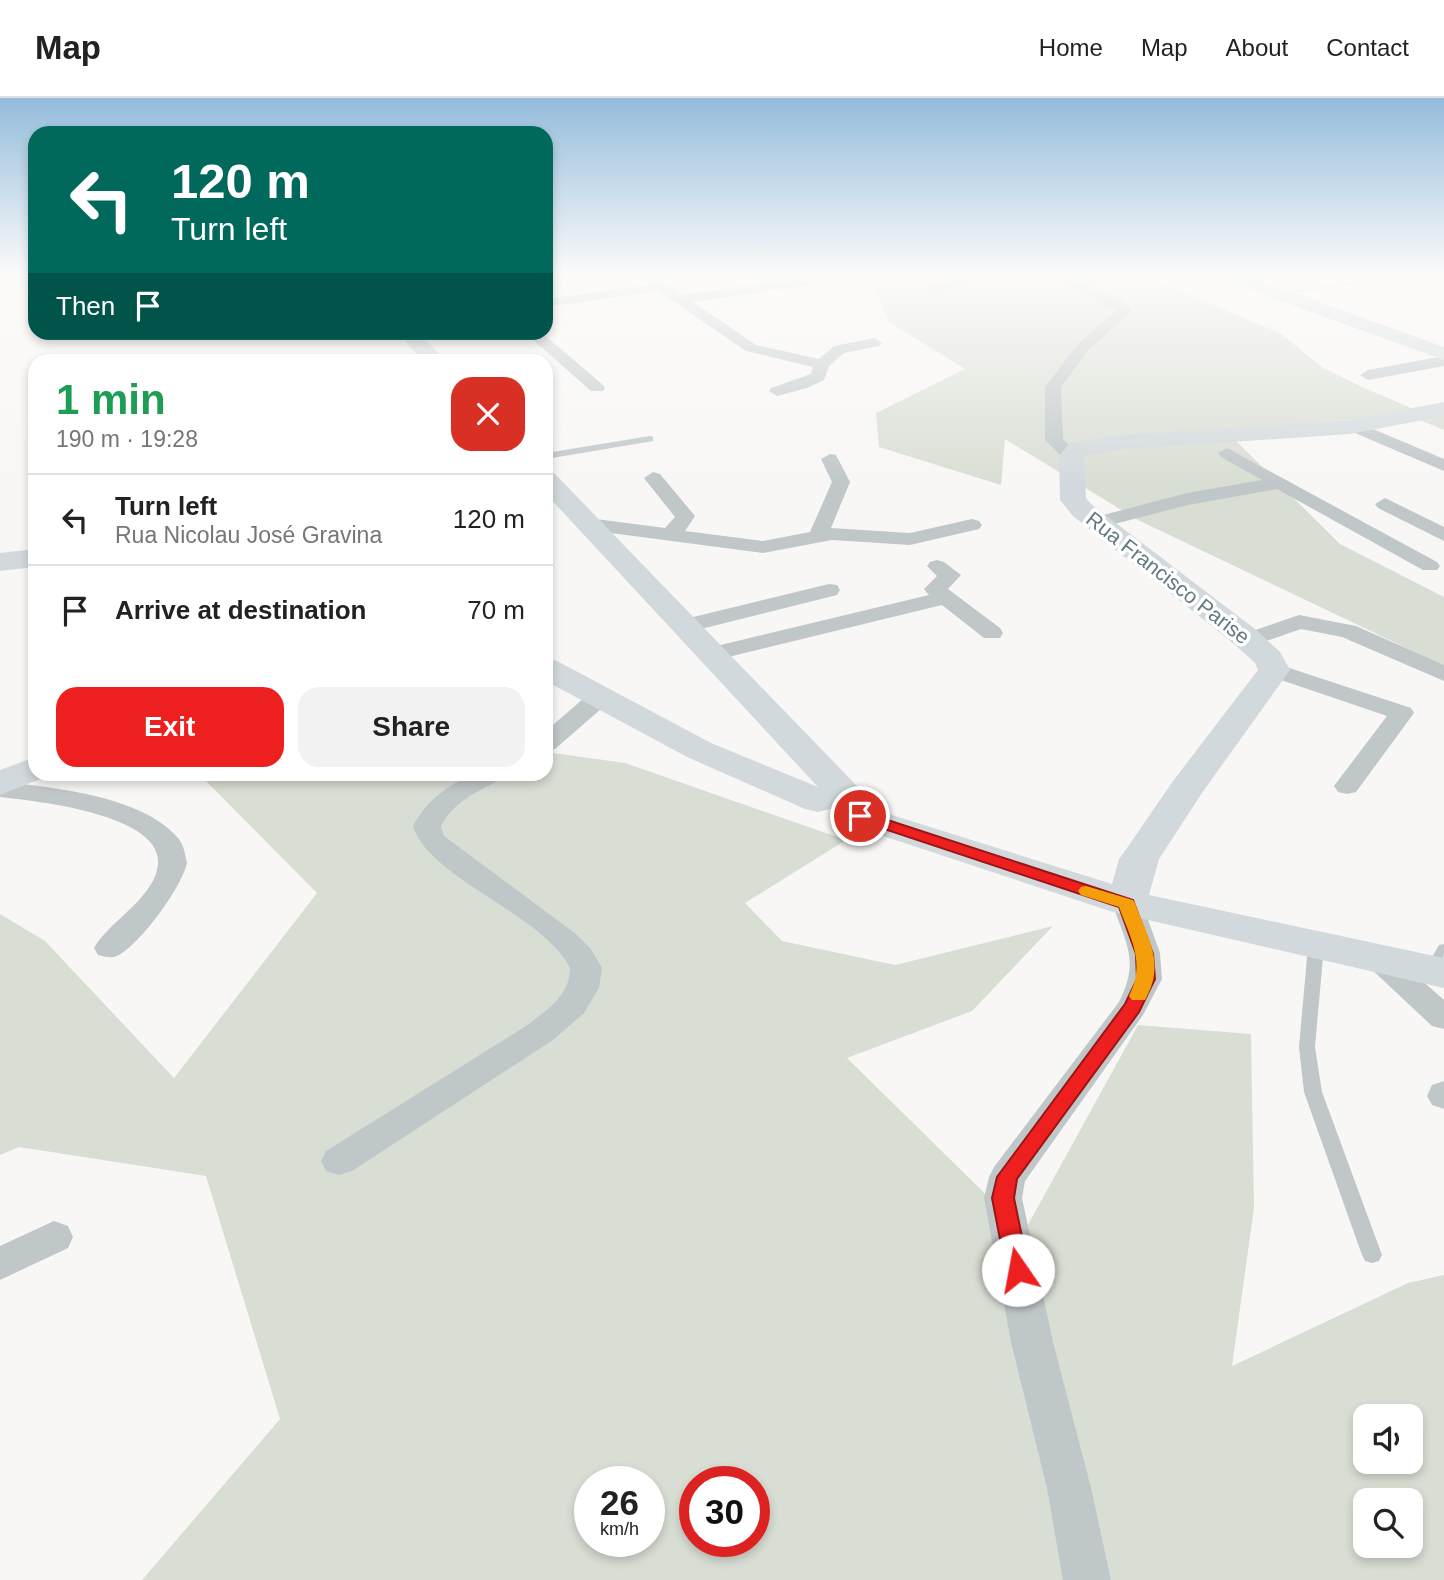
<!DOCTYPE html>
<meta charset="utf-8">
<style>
:root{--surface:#fff;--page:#f2f2f2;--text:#222;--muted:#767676;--line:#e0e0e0;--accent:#ee201f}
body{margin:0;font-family:Arial,sans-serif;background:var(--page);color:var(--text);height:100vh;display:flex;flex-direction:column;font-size:26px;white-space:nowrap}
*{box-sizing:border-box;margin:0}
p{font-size:23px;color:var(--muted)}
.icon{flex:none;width:38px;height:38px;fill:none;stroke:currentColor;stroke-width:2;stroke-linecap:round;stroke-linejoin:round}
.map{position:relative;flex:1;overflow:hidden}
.side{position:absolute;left:28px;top:256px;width:525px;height:427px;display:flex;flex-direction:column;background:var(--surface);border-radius:21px;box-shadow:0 4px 10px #0003}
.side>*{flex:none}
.banner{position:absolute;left:28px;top:28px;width:525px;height:214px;border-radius:21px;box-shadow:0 4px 10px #0003;background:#00695c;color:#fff;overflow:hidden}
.fabs{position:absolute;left:1353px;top:1306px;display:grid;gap:14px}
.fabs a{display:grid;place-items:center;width:70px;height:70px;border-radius:14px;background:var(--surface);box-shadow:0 4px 10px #0003;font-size:35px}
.speed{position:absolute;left:574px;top:1368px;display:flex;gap:14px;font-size:35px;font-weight:700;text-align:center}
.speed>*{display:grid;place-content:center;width:91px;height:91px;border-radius:50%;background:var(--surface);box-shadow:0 4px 10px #0003;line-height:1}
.speed small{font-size:18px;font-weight:400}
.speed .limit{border:10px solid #d22;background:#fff;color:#111}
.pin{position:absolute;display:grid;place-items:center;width:60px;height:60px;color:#fff;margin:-30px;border:4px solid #fff;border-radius:50%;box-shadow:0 2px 7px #0007}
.me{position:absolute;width:77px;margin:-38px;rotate:348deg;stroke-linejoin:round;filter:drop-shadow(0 0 5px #0008)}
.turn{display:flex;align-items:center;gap:24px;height:147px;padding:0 28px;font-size:32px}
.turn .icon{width:91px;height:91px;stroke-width:2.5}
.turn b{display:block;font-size:49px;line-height:60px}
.then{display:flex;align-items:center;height:66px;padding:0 28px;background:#0003;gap:14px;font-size:26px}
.round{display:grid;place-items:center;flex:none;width:74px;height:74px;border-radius:21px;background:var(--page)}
.head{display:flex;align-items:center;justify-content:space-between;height:119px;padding:0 28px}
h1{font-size:42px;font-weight:700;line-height:52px;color:#1e9e55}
.cta{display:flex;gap:14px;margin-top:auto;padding:14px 28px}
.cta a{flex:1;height:80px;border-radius:21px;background:var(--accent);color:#fff;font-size:28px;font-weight:700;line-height:80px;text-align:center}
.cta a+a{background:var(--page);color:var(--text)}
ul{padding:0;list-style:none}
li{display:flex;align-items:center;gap:21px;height:91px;padding:0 28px;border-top:2px solid var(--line)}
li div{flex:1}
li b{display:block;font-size:26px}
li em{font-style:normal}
header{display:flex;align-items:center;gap:42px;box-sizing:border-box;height:98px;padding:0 35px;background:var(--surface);border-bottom:2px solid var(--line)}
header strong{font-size:33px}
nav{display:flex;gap:38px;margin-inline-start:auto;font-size:24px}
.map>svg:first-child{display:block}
</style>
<header>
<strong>Map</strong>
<nav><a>Home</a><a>Map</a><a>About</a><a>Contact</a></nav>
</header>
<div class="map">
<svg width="1444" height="1482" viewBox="0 0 1444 1482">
<rect width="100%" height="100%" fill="#f8f7f5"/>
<g fill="#d9ded4" fill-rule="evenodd">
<path d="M869,179H1146L1280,235L1323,270L1369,292L1411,310L1444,312V332L1405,316L1227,334L1340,446L1444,499V568L1138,422L1005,341L1001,387L879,349L876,315L965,271L889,224Z"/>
<path d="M546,654L625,665L846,742L745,805L782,843L895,867L1053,828L972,913L847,960L1024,1134L1138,927L1251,936L1254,1110L1232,1268L1408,1185L1444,1177V1482H142L280,1321L206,1078L19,1049L0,1057V816L45,843L174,980L317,795L202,679L210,676H546ZM1365,1318H1410V1363H1365ZM590,1384H649V1444H590ZM695,1384H754V1444H695ZM1365,1402H1410V1447H1365Z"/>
</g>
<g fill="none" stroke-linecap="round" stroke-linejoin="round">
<g fill="#c0c7c9" fill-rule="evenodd">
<path d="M1167,179H1183L1168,183L1165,181Z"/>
<path d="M1357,179H1364L1360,185L1277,197L1274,195L1347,185L1355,183Z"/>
<path d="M650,338L653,339V343L546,361V355Z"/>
<path d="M1316,843L1321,844L1324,848L1315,949L1322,994L1382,1157L1379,1163L1372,1165L1365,1163L1362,1157L1304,994L1299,949L1308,848L1311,844Z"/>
<path d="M1444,846C1444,857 1444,866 1439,876H1427L1425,872L1439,847Z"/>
</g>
<g fill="#c0c7c9" fill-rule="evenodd">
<path d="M641,179H656L683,197L806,179H835L829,184L693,204L756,247L819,261L834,248L874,240L882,245L879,248L844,255L829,268L824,282L807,290L777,298L769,293L771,290L811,276L813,269L746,253L659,193L546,209V201L649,187Z"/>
<path d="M947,179H961L966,185L939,195H929V189L950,183Z"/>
<path d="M1054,179H1071L1127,206L1131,214L1088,252L1061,289L1063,341L1080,358L1071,363L1065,362L1045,342V289L1078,246L1116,213Z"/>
<path d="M524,234H541L603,287L605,290L603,293H591Z"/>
<path d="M1444,258V268L1368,282L1360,277L1368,272Z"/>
<path d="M1354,323L1444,361V373L1348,332L1345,328Z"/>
<path d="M1227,350L1437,464L1440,468L1437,472H1423L1277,391L1188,407L1099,430L1092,428L1089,424L1092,420L1187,395L1262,382L1221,359L1218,355Z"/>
<path d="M830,356L836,357L850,384L831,430L910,435L972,421L979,423L982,427L979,431L910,447L832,442L763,455L588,432L581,430L578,426L581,422L588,420L665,430L675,419L644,380L653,374L660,376L695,418L685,433L763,443L810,434L832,384L821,361Z"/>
<path d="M1385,400L1444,429V443L1378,410L1375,406Z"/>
<path d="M937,462L944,464L961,477L948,491L1000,530L1003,535L1000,540H984L942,507L712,563L704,561L700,556L704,551L929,497L924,491L937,478L927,468L930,464Z"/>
<path d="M829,486L837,487L840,492L837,497L685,535L677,533L674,528L677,523Z"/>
<path d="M1299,517L1356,528L1444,567V583L1342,539L1301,531L1249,549L1241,547L1238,542L1241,537Z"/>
<path d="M1274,565L1411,610L1414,615L1356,694L1347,696L1338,694L1334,688L1387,618L1266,577L1262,572L1266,567Z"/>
<path d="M600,592L609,594L612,599L609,604L555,651L546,654V633L591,594Z"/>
<path d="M472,676H504L500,682C478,693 453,704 441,728L444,738L576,836L591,851L602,870L599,890L584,915L553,942L352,1073L339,1077L326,1073L321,1063L326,1053L529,926C549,910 570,897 570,870C543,816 428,780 413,728C427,702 446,689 472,676Z"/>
<path d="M0,683C53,690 141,697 178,740C184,747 185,756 187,765C182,789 141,845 119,857C112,861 105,859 98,857L94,850C110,823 144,807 156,776C178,717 35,703 0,699Z"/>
<path d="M1127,796L1137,798L1142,805L1160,855L1162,881L1143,917L1025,1083L1022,1100L1053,1244L1091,1390L1111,1482H1063L1047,1390L1011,1244L984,1100L989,1079L994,1069L1119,904C1140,862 1126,846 1112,805L1117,798Z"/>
<path d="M1379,851L1390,854L1444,902V931L1432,928L1368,868L1363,861L1368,854Z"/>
<path d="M1444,983V1011L1432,1007L1427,998L1432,987Z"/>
<path d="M54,1123L68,1128L73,1139L68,1150L0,1182V1148Z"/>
</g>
<g fill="#d2d9dc" fill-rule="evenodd">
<path d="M1223,179H1250L1444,249V262L1225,183Z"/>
<path d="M397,234H419L444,262H422Z"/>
<path d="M1444,304V318L1350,336L1112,352L1084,359L1086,400L1091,406L1255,531L1280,554L1290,572L1202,695L1159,761L1149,797L1444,860V890L1113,814L847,726L841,718L847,710L860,707L1112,786L1119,761L1125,753L1173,683L1258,572L1255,565L1233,545L1073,418L1060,402L1059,358L1069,346L1112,338L1350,322Z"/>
<path d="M546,373L555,376L858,689L863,697L858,705L845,708L835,706L831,711L818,714L805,711L687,659L546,583V560L557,563L711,645L818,689L546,396Z"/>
<path d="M35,451V469L0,473V455Z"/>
<path d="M35,659V676H49L48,678L0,697V672Z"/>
</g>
</g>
<linearGradient id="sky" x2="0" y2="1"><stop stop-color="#94bcdc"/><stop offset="0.46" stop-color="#fcfbfa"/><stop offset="1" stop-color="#fcfbfa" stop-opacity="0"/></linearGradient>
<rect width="1444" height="387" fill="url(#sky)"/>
<path fill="#ee201f" stroke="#9b1514" stroke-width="2" d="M860,713L1133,802L1153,856L1155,881L1139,914L1017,1081L1014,1100L1029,1172L1026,1178L1018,1181L1010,1178L1006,1172L992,1100L997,1079L1125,906L1137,881L1136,856L1119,809L854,721L852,718L854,714Z"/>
<path fill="#f59e0b" d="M1086,788L1133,802L1135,805C1148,841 1166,866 1145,902H1132L1129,898C1146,865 1131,841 1119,809L1081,797L1078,793L1081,789Z"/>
<g text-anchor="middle" stroke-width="7" stroke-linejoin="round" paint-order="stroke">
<g font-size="21" fill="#617a82" stroke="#fff">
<text transform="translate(1168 480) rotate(38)" y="7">Rua Francisco Parise</text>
</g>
</g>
</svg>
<div class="fabs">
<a><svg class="icon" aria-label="sound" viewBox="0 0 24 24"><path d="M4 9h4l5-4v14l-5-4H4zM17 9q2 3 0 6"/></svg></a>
<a><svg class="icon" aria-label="search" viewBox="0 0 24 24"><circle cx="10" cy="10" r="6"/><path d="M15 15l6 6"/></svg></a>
</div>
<div class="speed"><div>26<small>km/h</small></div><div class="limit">30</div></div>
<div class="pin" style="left:860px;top:718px;background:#d93025"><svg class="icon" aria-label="arrive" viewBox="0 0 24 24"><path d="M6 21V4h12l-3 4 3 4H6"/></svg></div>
<svg class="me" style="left:1018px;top:1172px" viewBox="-20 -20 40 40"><circle r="19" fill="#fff"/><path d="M0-13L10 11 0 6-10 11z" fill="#ee201f"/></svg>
<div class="banner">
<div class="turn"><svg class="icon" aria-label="left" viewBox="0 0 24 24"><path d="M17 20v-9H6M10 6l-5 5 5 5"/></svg><div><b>120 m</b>Turn left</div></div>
<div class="then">Then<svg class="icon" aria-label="arrive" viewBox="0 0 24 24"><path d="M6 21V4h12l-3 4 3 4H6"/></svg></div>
</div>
<section class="side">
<div class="head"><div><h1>1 min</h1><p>190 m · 19:28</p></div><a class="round" style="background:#d93025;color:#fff"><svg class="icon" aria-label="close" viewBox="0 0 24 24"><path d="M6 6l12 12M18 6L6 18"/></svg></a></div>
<ul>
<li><svg class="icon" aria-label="left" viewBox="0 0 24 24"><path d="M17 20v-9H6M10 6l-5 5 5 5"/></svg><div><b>Turn left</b><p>Rua Nicolau José Gravina</p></div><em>120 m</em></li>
<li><svg class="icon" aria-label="arrive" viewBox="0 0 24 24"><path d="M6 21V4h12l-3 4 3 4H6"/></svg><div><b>Arrive at destination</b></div><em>70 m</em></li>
</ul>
<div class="cta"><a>Exit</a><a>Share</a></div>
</section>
</div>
